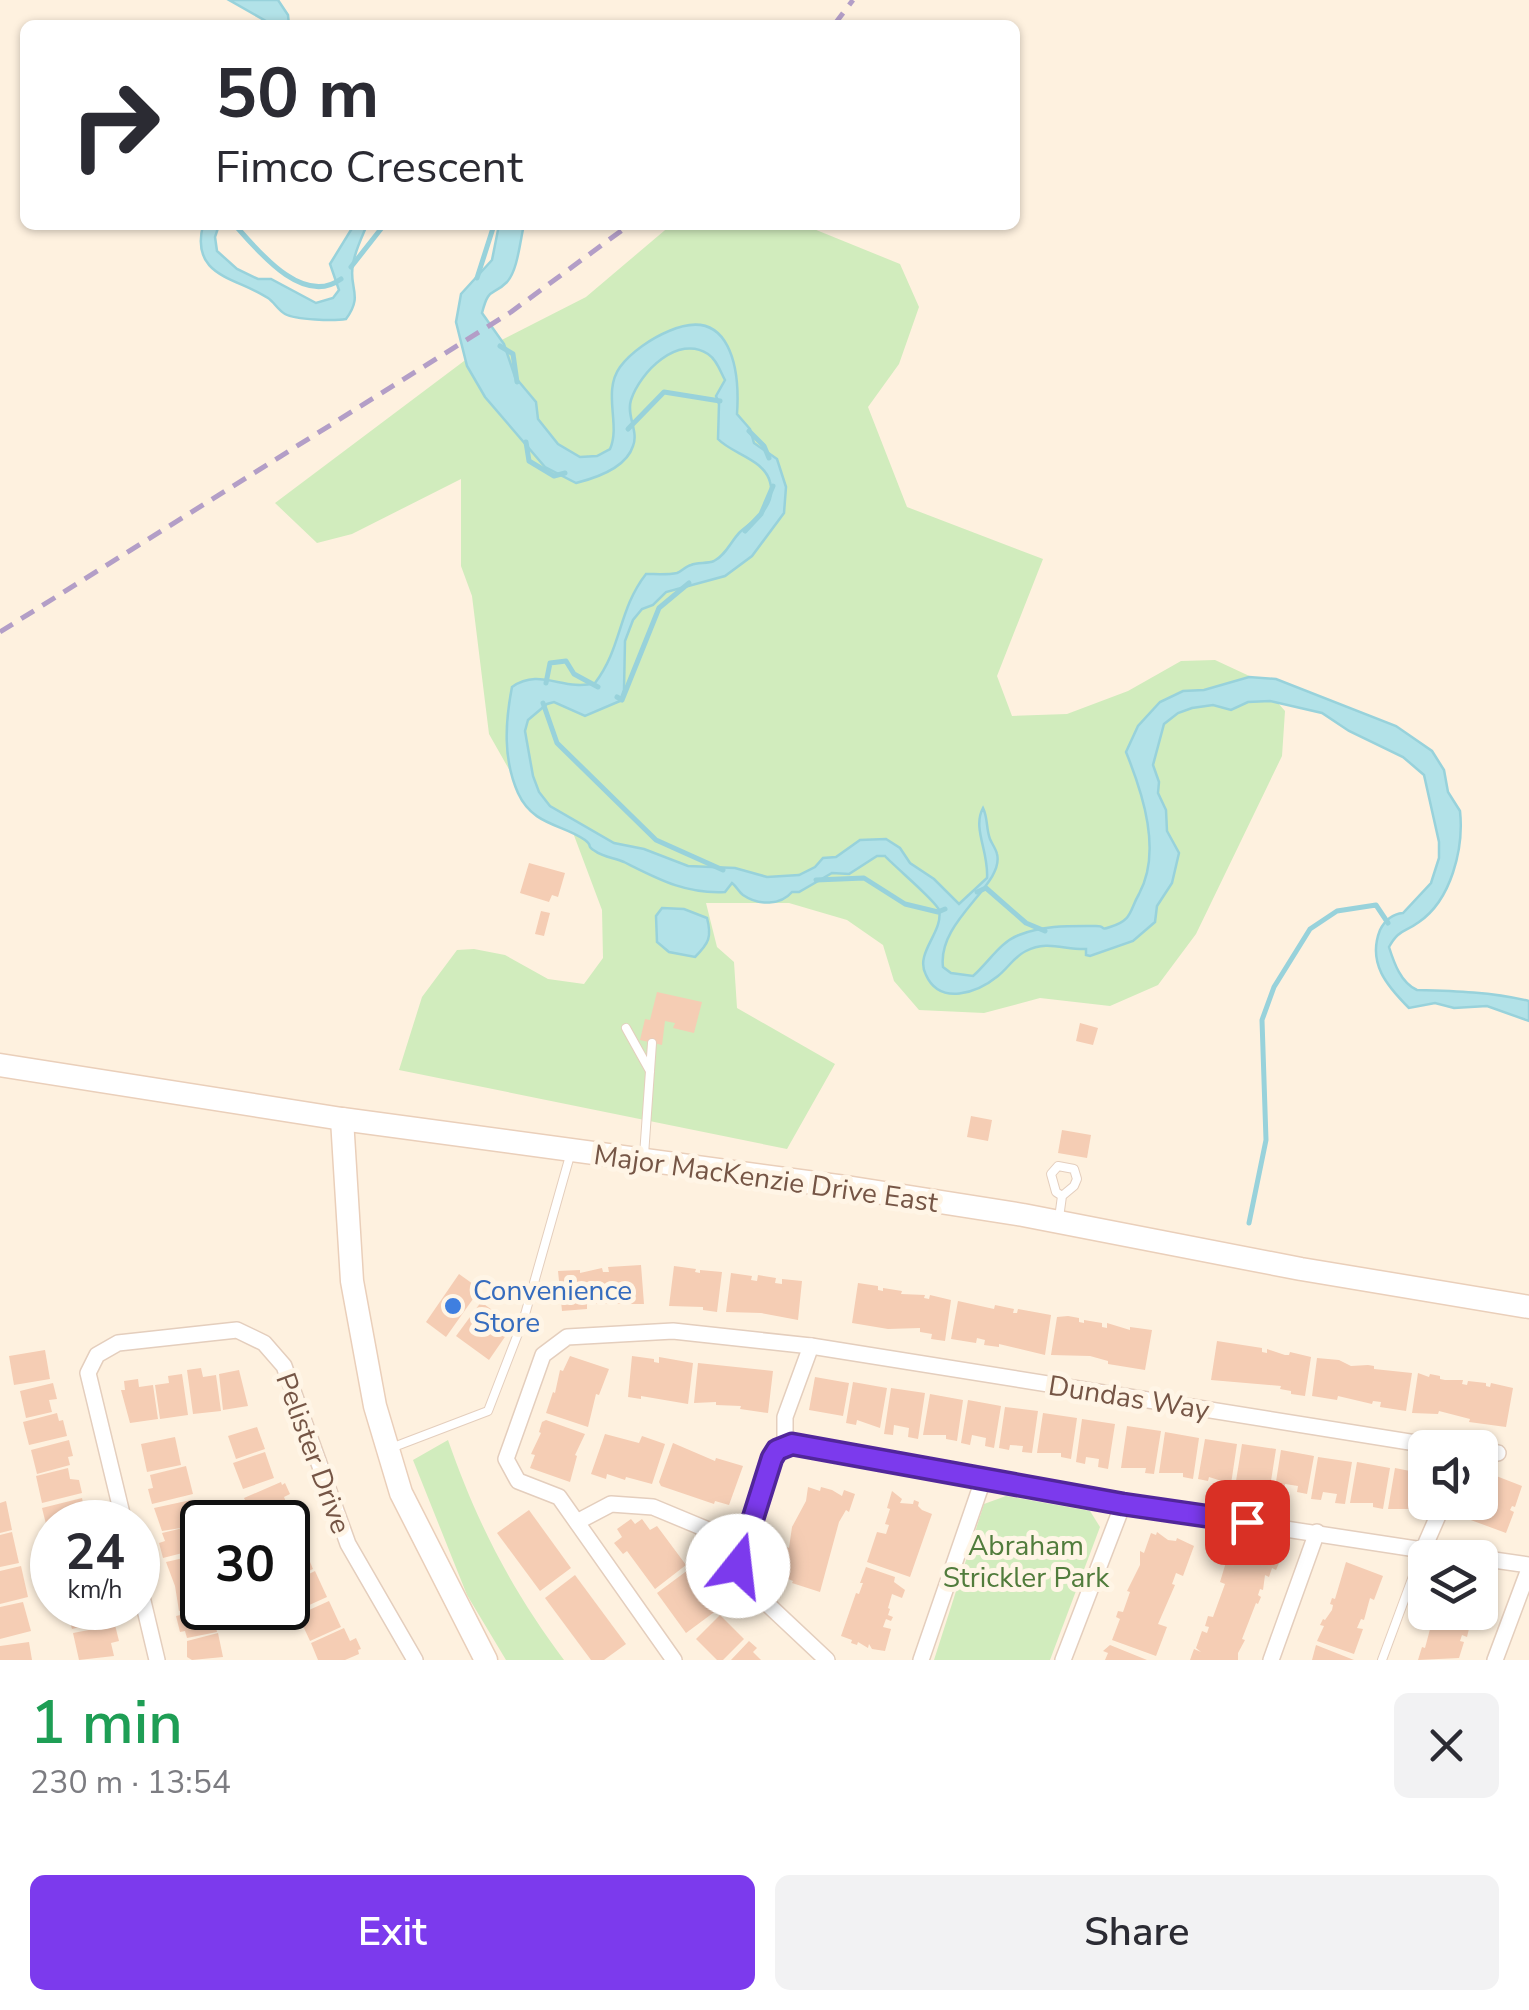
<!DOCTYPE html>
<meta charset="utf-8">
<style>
:root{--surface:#fff;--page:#f2f2f3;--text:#2b2b33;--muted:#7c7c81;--accent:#7c3aed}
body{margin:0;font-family:"Nunito Sans",sans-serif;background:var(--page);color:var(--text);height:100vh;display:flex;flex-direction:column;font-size:38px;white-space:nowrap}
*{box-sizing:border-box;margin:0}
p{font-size:32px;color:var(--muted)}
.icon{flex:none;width:55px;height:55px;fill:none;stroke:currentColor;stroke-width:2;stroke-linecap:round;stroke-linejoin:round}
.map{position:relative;height:1660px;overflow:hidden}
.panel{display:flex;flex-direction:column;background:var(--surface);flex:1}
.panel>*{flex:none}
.top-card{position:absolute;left:20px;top:20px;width:1000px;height:210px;border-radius:15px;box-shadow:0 2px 8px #0004;background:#fff;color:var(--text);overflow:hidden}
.tools{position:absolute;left:1408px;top:1430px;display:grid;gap:20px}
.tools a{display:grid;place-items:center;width:90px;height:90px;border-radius:15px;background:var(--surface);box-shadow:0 2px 8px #0004;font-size:50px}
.speed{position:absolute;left:30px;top:1500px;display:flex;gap:20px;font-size:50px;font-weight:700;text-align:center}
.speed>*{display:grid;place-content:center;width:130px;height:130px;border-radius:50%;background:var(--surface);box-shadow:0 2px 8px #0004;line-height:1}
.speed small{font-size:25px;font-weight:400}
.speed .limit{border:5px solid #111;border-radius:15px;background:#fff;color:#111}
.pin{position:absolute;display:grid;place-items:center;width:85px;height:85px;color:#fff;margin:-42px;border-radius:20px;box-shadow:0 5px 15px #0006}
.me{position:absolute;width:110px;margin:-55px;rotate:16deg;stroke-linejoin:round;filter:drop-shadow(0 0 8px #0008)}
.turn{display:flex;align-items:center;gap:35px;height:210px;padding:0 30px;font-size:45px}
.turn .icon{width:130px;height:130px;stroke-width:2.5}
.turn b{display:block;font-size:70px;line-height:85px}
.round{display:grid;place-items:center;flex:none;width:105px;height:105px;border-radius:15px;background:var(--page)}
.headline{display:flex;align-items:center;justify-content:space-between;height:170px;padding:0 30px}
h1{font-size:60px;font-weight:600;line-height:75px;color:#1e9e55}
.cta{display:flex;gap:20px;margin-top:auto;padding:20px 30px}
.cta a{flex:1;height:115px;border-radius:15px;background:var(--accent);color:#fff;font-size:40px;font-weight:600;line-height:115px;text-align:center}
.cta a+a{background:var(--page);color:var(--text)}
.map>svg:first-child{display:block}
</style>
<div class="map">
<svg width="1529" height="1660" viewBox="0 0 1529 1660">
<rect width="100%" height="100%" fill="#fef1df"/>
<g fill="#d1ecbd">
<path d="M671,225H804L900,264L919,307L899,364L868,407L907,507L1043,559L997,676L1012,716L1067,714L1128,691L1181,661L1215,660L1258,680L1285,711L1282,756L1196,934L1158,985L1110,1006L1040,998L984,1013L919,1010L894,981L883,945L847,920L789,903H706L717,947L734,962L737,1008L835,1064L787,1149L399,1070L422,997L457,950L474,949L505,955L548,979L584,984L603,958L602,910L572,830L519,787L489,734L472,596L461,566V479L352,534L317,543L275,503L472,355L586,297Z"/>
<path d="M448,1440C477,1523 511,1589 564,1660H506L467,1595L413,1460Z"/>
<path d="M1006,1496L1090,1511L1100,1527L1050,1660H934L984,1504Z"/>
</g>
<g fill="#b2e2e8" stroke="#98d2db" stroke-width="2.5">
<path d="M229,0H278L288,15L289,25H273Z"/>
<path d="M203,225H219L215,237L217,251L237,269L258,279H271L316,303L333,298L339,290L330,264L354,225H367C362,237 355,251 353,264C348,288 364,295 346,319C334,321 296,320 285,314C278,310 274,302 268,298C236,277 190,277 203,225Z"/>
<path d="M499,225H524C520,240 518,270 507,282C492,297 489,286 482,313L504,344L515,377L536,402L538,419L558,444L580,457L597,456L610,449C621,425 602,392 620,367C631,352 652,338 669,331C731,304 740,370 737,414L750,429L754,443L777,459L786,487L784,513L752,556L725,576L666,592L653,605L642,609L633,620L625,641L624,690L620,701L585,716L554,702L547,704L528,720L525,731L533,776L539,792L550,806L614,843L644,849L688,866L735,868L767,877L799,875L815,867L823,858L836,857L860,840L886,839L900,848L910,863L934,879L959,904L987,878C989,852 972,828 983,808C988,818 986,829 990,839C992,844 996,849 997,854C1005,885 937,920 943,967L951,973L973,976C989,962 1000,942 1019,935C1044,925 1070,926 1096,926C1107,926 1099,931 1110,927C1133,920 1129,911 1139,894C1162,852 1143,794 1126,752L1138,726L1160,702L1183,691L1204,690L1249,677L1276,679L1396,726L1432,751L1444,770L1448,792L1460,811C1464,849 1451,900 1419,922C1404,933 1399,929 1389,947C1394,963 1401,983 1417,990C1455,991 1492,992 1529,1001V1021L1487,1006L1454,1008L1435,1003L1409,1008C1387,986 1367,963 1380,930C1385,920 1392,914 1403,913L1431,883L1439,858V842L1424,775L1403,757L1349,731L1322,713L1270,701L1248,702L1231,710L1213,705L1192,708L1178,713L1164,724L1153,765L1159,782L1158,793L1166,810L1167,831L1179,853L1172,883L1157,906L1155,922L1133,941L1090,956L1086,955V949C1065,950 1047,940 1026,951C1014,957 1008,968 998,976C977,993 940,1006 926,975C914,953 944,932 939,910C937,902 895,867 885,856H877L849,874L832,873L799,892H792C781,905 759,906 743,895C739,892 736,886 732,883L725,892C685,894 658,879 624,862C615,858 603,857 595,851C585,845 594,847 585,840C563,824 533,826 518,793C503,759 505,723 512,687C540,667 564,692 595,683C622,648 618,610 646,574C656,574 668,575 677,573C682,571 686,566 691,565C698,562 707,564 714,561C726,555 731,541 740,532C754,520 777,506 770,482C764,459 732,454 718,439L719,404L716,396L725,380C720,371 717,360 708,354C678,334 640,372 631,400C626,416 639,431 633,446C626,468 596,478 576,483L545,467L485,397L467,366L456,322L461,294L492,260Z"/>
<path d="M662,908L684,909L707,918C712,937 709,943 695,957L669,952L657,942L656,916Z"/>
</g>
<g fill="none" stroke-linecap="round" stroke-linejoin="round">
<g stroke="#98d2db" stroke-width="5">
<path d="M235,225C258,251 303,307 341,279"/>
<path d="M351,267L384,225"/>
<path d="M477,278L494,225"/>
<path d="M500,346L513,354L517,382"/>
<path d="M628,429L664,392L720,401"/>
<path d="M749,431L764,446L769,458"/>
<path d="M526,442L529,461L554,476L565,473"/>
<path d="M745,531L761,514L773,486"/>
<path d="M546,683L550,663L566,661L574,674L598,687"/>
<path d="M617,697L622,700L659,608L689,583"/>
<path d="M543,703L557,743L656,840L723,870"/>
<path d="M816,880L864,878L905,904L938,912L945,909"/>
<path d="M977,892L986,888L1026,923L1045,931"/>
<path d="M1249,1223L1266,1140L1262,1020L1274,987L1310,929L1337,911L1376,905L1388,923"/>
</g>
</g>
<g fill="#f5cdb4">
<path d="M529,863L565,873L558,897L552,895L549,902L520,893Z"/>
<path d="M541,911L550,913L544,936L535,934Z"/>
<path d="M657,992L702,1002L694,1033L673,1028L675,1023L665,1021L662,1045L640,1040L645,1019L650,1020Z"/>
<path d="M1080,1023L1098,1028L1093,1045L1076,1041Z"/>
<path d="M971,1116L992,1120L988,1141L967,1137Z"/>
<path d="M1062,1130L1091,1135L1087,1158L1058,1153Z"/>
<path d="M641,1265L644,1304H587V1309L562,1311L558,1271L580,1270V1273L602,1268L603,1272H609L608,1267Z"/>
<path d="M674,1266L696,1269L695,1272L700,1273V1270L722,1272L717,1312L703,1310V1307L669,1306Z"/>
<path d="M731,1273L752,1276L751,1280L757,1281L758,1275L776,1278L775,1283L782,1284V1279L802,1281L798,1320L761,1313L726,1312Z"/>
<path d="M459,1274L480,1289L446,1337L426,1322Z"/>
<path d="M858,1283L878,1286V1290L883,1291V1288L902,1291L901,1294L925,1295L924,1298L929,1299L930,1295L951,1300L945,1341L931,1339L932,1334L920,1332V1328L888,1329L852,1323Z"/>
<path d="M958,1301L994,1309L995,1305L1014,1309L1013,1313H1017L1018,1309L1051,1315L1045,1355L999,1344V1347L984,1345L985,1340L977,1338L976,1343L951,1339Z"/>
<path d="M481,1302L513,1325L489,1360L456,1336Z"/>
<path d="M1068,1316L1079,1318V1322L1084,1323V1320L1102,1323V1327L1107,1328V1323L1130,1330V1327L1152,1330L1145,1370L1108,1364V1361L1090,1356L1051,1355L1057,1317Z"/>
<path d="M1217,1341L1262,1348V1352L1267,1353V1349L1285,1355H1289L1290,1352L1311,1357L1305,1396L1291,1394V1391L1280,1389L1281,1386L1211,1380Z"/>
<path d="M45,1350L50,1379L14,1385L9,1356Z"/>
<path d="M570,1356L609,1369L599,1395L596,1394L588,1427L546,1413L553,1392L555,1393L560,1370L563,1371Z"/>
<path d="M632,1356L654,1359V1362L659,1363V1357L693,1363L688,1404L641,1396V1399L628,1397Z"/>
<path d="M1317,1358L1339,1360L1351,1366L1368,1365L1374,1366V1369L1412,1373L1406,1411L1380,1407L1381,1402L1373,1401L1372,1404L1338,1396L1337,1400L1312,1396Z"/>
<path d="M698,1363L773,1371L768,1413L740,1409L741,1406L716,1405V1402L694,1403Z"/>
<path d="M201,1368L203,1377L216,1375L221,1411L193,1414L187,1370Z"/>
<path d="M239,1370L248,1406L223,1410L219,1374Z"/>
<path d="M1418,1373L1429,1377L1430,1374L1440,1376V1379L1445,1380H1463L1462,1384L1467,1385L1468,1381L1486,1383V1386L1490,1387L1491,1383L1513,1388L1506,1427L1469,1422L1470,1419L1439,1411L1438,1414L1412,1413Z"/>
<path d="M182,1374L188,1415L160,1419L155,1385L169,1383L168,1376Z"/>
<path d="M815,1377L849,1383L843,1416L809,1410Z"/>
<path d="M138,1379L139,1387L153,1385L158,1419L130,1423L121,1390H125L124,1381Z"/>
<path d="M853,1382L887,1388L880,1428L857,1420L856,1425L846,1423Z"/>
<path d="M53,1383L57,1399L49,1400L52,1412L26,1418L20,1391Z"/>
<path d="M891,1388L925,1393L918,1439L908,1437L909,1428L894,1425L893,1435L884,1434Z"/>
<path d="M930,1394L963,1400L957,1441L946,1439V1435H923Z"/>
<path d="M968,1400L1001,1406L994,1448L985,1446L986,1438L972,1435L970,1445L961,1443Z"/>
<path d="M1005,1407L1038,1411L1032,1453L1022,1452L1023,1446L1010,1445L1009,1450L999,1448Z"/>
<path d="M57,1413L59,1421L63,1420L67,1436L29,1445L23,1422Z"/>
<path d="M1043,1413L1077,1418L1071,1459L1061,1457V1453H1037Z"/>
<path d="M1082,1419L1115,1424L1108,1469L1098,1467L1099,1459L1086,1457L1085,1464L1076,1462Z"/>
<path d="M546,1420L585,1434L575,1455L577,1456L570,1482L530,1468L535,1455L531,1454L541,1433L539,1432L542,1422Z"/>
<path d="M1127,1426L1161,1431L1154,1474L1145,1473L1146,1468H1121Z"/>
<path d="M257,1427L265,1449L236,1459L228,1436Z"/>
<path d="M1165,1432L1199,1438L1193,1479L1183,1477V1473H1159Z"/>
<path d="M605,1434L639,1443L642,1436L665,1444L652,1484L626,1477L625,1480L607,1474L606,1479L591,1474Z"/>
<path d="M175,1437L181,1465L147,1472L141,1444Z"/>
<path d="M1205,1439L1237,1444L1231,1484L1209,1477L1208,1481L1198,1479Z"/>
<path d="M69,1440L73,1456L68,1457L70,1465L37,1474L31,1450Z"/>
<path d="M673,1443L715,1461L716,1458L743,1466L729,1505L715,1501L714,1504L661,1486L659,1482Z"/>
<path d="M1242,1444L1276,1449L1269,1494L1258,1492L1260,1485L1246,1482L1245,1489L1235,1487Z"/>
<path d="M1281,1450L1314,1456L1307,1494L1297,1492L1298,1486L1285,1484L1284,1490L1275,1488Z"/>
<path d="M265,1452L274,1478L243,1489L233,1463Z"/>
<path d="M1318,1457L1352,1462L1345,1504L1335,1503L1337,1494L1323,1492L1321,1500L1311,1499Z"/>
<path d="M1357,1462L1390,1468L1383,1509L1373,1507V1503H1350Z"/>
<path d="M186,1466L193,1494L152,1504L148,1489L153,1488L150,1475Z"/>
<path d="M68,1468L70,1479L79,1480L82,1493L42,1503L36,1476Z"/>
<path d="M1395,1468L1425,1474L1421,1515L1412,1514V1509H1388Z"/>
<path d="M1486,1472L1522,1486L1515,1507L1512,1506L1510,1510L1514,1512L1506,1533L1468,1519L1474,1502H1480V1487Z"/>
<path d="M281,1482L282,1485L285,1483L290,1494L284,1497L289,1509L255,1522L244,1498Z"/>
<path d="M808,1487L820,1491L821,1487L832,1490L842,1496L844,1490L855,1494L849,1512L846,1510L839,1522L820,1592L792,1583L793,1581L778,1575L785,1554L780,1552L783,1546L789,1548L792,1527L806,1501Z"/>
<path d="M892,1491L902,1499L900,1503L913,1504L914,1500L919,1502L918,1506L922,1510L932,1514L910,1577L867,1562L877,1532L886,1534L889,1525L885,1524L890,1509L887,1508Z"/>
<path d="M82,1498L85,1513L81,1514L83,1522H52V1535L49,1536L42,1508Z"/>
<path d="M191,1500L202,1548L163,1558L159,1543L165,1541L162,1533L187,1527L162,1531L154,1508Z"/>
<path d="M6,1501L12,1530L0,1533V1503Z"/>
<path d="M529,1510L571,1568L540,1591L497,1533Z"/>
<path d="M290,1512L296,1524L303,1521L307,1531L303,1533L305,1536L288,1544V1522H266Z"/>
<path d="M631,1519L635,1524L642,1519L650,1530L657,1526L686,1565L655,1589L627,1551L623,1554L614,1543L622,1537L617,1529Z"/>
<path d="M12,1532L19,1563L0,1567V1535Z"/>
<path d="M1157,1532L1168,1540L1176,1541L1177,1538L1194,1546L1183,1576L1176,1573L1172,1584L1175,1585L1158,1624L1167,1627L1156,1656L1112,1640L1120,1619L1116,1617L1118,1611L1123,1612L1130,1592L1127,1591L1140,1565V1551L1144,1553L1151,1533L1156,1535Z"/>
<path d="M302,1543L313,1569L288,1580V1550Z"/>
<path d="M1238,1545L1280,1561L1276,1570L1272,1568L1269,1577L1265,1575L1263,1590L1260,1589L1258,1595L1261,1597L1258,1604L1256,1603L1242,1639L1245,1640L1238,1653V1660H1190L1194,1649L1201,1652L1196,1648L1202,1631L1207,1633L1209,1627L1205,1626L1208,1616L1213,1617L1225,1584L1220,1582L1230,1549L1235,1551Z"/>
<path d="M201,1554L202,1605L179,1611L175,1586L166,1562Z"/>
<path d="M1346,1562L1383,1576L1374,1600L1370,1598L1364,1620L1361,1619L1357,1628L1363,1629L1354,1654L1317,1641L1324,1626L1320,1625L1323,1619L1325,1620L1332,1610L1333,1605L1330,1604L1332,1598L1335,1599Z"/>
<path d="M21,1566L28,1597L0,1604V1571Z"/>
<path d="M866,1567L895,1577L894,1582L905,1590L902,1598L892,1594L888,1608L890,1609L888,1615L893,1617L891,1621L886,1619L883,1627L891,1629L885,1651L872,1649L869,1644L868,1648L858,1642L857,1645L851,1643L852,1640L841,1636L856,1593L859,1594L863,1583H860Z"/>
<path d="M688,1570L717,1610L686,1633L657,1593Z"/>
<path d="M315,1571L327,1597L296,1611L288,1592V1584Z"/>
<path d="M575,1575L626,1644L604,1660H591L545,1598Z"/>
<path d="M329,1601L341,1627L310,1641L298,1615Z"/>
<path d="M23,1602L31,1631L0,1639V1607Z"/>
<path d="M66,1608H105L108,1620L72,1629Z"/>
<path d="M212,1608L217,1632L187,1638L185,1631L180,1632L176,1616Z"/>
<path d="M1433,1612H1473L1467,1637L1462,1635L1460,1641L1464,1642L1459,1658L1418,1660L1422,1647L1425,1648L1433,1618L1437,1617L1432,1615Z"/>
<path d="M720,1615L744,1639L723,1660H717L696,1639Z"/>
<path d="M115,1625L119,1641L111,1643L114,1656L79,1660L73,1633Z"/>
<path d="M344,1628L350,1641L356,1638L361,1649L358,1650L359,1654L345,1660H318L311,1643Z"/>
<path d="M218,1633L223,1657L192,1660L187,1657V1641Z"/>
<path d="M749,1641L757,1648L753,1652L761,1660H731Z"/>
<path d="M29,1642L32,1660H0V1646Z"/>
<path d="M1110,1645L1147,1660H1105L1108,1653L1103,1651Z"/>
<path d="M1316,1645L1354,1660H1312Z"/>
</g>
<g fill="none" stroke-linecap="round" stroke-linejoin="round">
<defs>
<g id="service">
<path d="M626,1028L650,1071"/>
<path d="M644,1155L652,1043"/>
<path d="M1059,1218L1062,1196L1074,1186L1077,1179L1074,1169L1058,1166L1051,1174L1056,1192L1062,1196"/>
<path d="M391,1448L488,1411L524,1318L571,1152"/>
<path d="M1382,1660L1422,1552"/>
</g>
<g id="minor">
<path d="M785,1447V1417L811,1346L1447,1448"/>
<path d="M1480,1451L1498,1453"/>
<path d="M124,1522L88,1373L97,1355L118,1343L237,1330L264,1343L284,1366L348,1544L415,1660"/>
<path d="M577,1522L611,1504L653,1507L742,1544"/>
<path d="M1423,1550L1444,1502"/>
<path d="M1480,1558L1529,1565"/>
<path d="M138,1580L157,1660"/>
<path d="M674,1660L559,1497L518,1481L506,1459L543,1355L567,1337L673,1331L811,1346"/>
<path d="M827,1660L745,1583L737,1566L771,1458L777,1450L792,1444L1123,1504L1475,1558"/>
<path d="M921,1660L983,1480"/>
<path d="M1063,1660L1123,1504"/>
<path d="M1271,1660L1317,1532"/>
<path d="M1495,1660L1529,1569"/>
</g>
<g id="secondary">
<path d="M0,1065L342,1119L845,1187L1023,1215L1301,1269L1529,1307"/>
<path d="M342,1119L352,1281L375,1406L401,1493L486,1660"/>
</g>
</defs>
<use href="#service" stroke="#e4cebd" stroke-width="10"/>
<use href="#minor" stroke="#e4cebd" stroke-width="18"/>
<use href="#secondary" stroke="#eacfba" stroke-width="25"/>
<use href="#service" stroke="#fff" stroke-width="8"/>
<use href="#minor" stroke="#fff" stroke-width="15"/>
<use href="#secondary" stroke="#fff" stroke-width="22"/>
<g stroke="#b39ec7" stroke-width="5" stroke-dasharray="15 10" stroke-linecap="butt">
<path d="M834,25L853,0"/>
<path d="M0,632L511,312L629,225"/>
</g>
</g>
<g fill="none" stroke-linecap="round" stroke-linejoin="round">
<defs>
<path id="route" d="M738,1566L772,1458L777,1450L792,1444L1123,1504L1247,1522"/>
</defs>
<use href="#route" stroke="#51269a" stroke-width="25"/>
<use href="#route" stroke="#7c3aed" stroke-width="18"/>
</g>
<circle fill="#3f7fe0" stroke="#fff5e6" stroke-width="4" cx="453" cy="1306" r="10"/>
<g text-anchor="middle" stroke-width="10" stroke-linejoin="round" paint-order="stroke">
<g font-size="28" fill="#755545" stroke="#fff5e6">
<text transform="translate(766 1178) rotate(8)" y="10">Major MacKenzie Drive East</text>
<text transform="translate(1129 1397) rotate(9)" y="10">Dundas Way</text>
<text transform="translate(314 1453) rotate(70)" y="10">Pelister Drive</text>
</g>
<g font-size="28" fill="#366cbe" stroke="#fff5e6" text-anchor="start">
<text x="473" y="1300">Convenience<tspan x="473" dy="32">Store</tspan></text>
</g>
<g font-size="28" fill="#517c3c" stroke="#fff5e6">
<text x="1026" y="1555">Abraham<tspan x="1026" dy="32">Strickler Park</tspan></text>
</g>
</g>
</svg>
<div class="tools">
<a><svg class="icon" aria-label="sound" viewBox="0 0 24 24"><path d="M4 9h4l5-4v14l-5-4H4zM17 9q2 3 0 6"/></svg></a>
<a><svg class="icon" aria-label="layers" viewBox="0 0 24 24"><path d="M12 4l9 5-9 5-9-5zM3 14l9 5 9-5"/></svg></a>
</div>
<div class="speed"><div>24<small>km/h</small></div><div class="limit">30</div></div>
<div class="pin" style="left:1247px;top:1522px;background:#d93025"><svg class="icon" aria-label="arrive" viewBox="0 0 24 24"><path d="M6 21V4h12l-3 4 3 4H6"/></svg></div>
<svg class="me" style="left:738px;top:1566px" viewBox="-20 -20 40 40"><circle r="19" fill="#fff"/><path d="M0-13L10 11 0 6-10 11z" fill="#7c3aed"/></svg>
<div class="top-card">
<div class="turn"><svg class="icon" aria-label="right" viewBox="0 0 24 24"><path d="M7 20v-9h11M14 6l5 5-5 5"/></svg><div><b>50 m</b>Fimco Crescent</div></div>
</div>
</div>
<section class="panel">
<div class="headline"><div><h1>1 min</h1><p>230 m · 13:54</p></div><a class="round"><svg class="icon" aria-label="close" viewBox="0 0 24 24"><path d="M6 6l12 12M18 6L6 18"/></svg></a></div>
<div class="cta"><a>Exit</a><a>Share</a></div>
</section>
